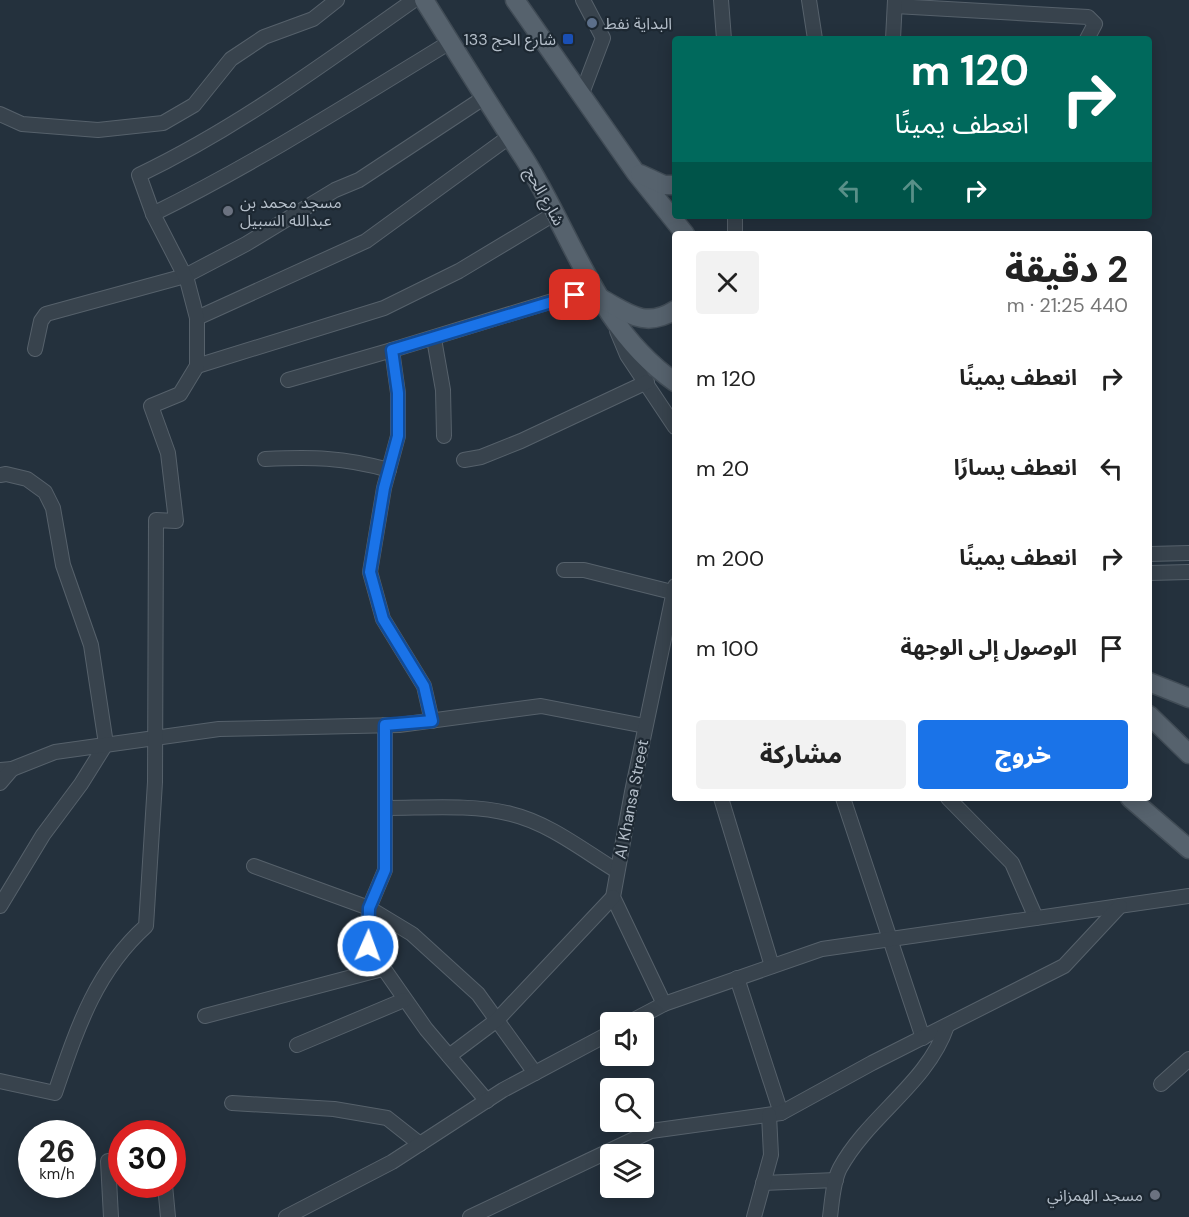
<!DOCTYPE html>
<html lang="ar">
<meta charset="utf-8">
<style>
:root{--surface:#fff;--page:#f2f2f2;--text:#222;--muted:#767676;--accent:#1a73e8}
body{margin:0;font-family:"DM Sans","Noto Sans Arabic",sans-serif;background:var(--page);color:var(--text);direction:rtl;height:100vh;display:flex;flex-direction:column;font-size:22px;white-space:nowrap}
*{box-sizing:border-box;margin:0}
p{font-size:20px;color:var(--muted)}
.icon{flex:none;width:33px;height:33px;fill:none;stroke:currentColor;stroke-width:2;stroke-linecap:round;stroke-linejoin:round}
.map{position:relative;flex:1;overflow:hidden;direction:ltr}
.drawer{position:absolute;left:672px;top:231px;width:480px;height:570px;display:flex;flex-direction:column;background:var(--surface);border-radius:6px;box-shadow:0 3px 15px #0003;direction:rtl}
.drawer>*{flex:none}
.banner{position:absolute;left:672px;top:36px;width:480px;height:183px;border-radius:6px;box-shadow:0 3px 15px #0003;direction:rtl;background:#00695c;color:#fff;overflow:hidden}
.controls{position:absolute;left:600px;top:1012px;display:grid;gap:12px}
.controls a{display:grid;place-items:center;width:54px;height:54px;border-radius:6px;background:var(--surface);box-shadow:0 3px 15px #0003;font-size:30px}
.speed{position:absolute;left:18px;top:1120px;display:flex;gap:12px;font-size:30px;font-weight:700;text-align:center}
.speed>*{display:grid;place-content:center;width:78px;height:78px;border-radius:50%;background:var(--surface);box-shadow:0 3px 15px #0003;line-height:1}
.speed small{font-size:15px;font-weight:400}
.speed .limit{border:9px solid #d22;background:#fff;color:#111}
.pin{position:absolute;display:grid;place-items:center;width:51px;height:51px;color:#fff;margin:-26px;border-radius:12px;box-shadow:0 3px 9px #0006}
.me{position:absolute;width:66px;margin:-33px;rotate:2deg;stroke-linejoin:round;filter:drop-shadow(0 0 4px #0008)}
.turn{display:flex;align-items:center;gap:21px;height:126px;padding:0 24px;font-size:27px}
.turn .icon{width:78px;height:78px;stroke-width:2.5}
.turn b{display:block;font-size:42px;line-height:51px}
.lanes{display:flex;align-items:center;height:57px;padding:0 24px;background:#0003;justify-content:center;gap:30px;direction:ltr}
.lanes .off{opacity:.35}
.round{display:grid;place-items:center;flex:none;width:63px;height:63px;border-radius:6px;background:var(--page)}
.head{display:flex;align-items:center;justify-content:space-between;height:102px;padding:0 24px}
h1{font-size:36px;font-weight:800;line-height:45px}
.button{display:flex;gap:12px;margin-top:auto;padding:12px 24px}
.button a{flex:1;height:69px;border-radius:6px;background:var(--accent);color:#fff;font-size:24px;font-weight:800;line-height:69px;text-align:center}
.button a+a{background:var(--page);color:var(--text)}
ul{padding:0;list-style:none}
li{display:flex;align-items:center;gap:18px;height:90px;padding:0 24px}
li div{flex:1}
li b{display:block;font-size:22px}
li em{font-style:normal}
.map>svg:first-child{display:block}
</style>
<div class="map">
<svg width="1189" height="1217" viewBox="0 0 1189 1217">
<rect width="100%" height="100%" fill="#24313d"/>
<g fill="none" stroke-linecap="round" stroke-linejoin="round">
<defs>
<g id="minor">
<path d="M721,0L724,39"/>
<path d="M809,0L815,39"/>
<path d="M895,6L1088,17L1095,24L1087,39"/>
<path d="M893,39L895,0"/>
<path d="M581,96L603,38L583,0"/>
<path d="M0,114L22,124L98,130L163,123L194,105L231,59L264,37L313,19L337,0"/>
<path d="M153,214C256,163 352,102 450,42"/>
<path d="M735,234V216"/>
<path d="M197,318L366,241L509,137"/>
<path d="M617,331L627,355L675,427"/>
<path d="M434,339L443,390L444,436"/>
<path d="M35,349L41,321L46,314L185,276L246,244L335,190L359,180L485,97"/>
<path d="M392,350L595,288"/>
<path d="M197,366L384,308L459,271L554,214"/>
<path d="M288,380L392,350L398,393V436L384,488L370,572L383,619L424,686L432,721"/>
<path d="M265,459C312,457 343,457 389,470"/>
<path d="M464,460L481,457L521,441L647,382"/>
<path d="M0,475L6,474L27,479L45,492L53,508L63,565L91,645L106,744L81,784L43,835L0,906"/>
<path d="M1149,554L1189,553"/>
<path d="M564,570H584L672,592"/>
<path d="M1149,573L1189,572"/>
<path d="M385,725V870L369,908L368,946L426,1029L487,1101"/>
<path d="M0,770L12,769L55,752L219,729L399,725L541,706L645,726"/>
<path d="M0,783L12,769"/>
<path d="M721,798L772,966"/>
<path d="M843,798L923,1038"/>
<path d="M948,798L1012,863L1036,918"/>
<path d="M387,808C427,808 472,804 511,814C549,823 584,851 617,871"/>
<path d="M254,866L369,908L412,934L478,994L535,1073"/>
<path d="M737,978L781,1113"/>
<path d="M664,1004L613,897L632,792L675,586"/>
<path d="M205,1016L382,969"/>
<path d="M628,1023L664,1004L822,949L1189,896"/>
<path d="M297,1045L404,1000"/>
<path d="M449,1056L497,1020L613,897"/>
<path d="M0,1081L55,1093C77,1029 95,972 146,926L155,782L156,520L176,521L168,453L151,406L180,394L197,366V318L187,280L153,214L139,175C239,127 323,64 414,0"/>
<path d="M1161,1084L1189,1059"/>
<path d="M232,1103L334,1109L387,1118L420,1144"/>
<path d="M108,1161L111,1217"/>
<path d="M763,1183L836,1180"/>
<path d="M165,1185L168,1217"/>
<path d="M286,1217L392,1162L503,1090L610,1033"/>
<path d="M470,1217L651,1131L781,1113L872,1063L1064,966L1120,906"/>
<path d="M754,1217L771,1155L769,1115"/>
<path d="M830,1217C832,1202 833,1181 840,1168C869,1115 927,1084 947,1026"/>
</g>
<g id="major">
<path d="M424,0C457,53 490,106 524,158C572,234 598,329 675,382"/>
<path d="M515,0L636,173L685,234"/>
<path d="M640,174L664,185H675"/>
<path d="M600,298C628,313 645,329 675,310"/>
<path d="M1149,682L1189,698"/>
<path d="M1149,715L1189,754"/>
<path d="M1130,798L1189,849"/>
</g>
</defs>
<use href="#minor" stroke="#56616b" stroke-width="16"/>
<use href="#major" stroke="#414c56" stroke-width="21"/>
<use href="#minor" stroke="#38434d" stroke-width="14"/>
<use href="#major" stroke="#56626d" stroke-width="18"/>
</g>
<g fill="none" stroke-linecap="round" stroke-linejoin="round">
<defs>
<path id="route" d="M368,946L369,908L385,870V725L432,721L424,686L383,619L370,572L384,488L398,436V393L392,350L575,295"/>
</defs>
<use href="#route" stroke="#114b97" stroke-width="15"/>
<use href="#route" stroke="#1a73e8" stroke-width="10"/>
</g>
<circle fill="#5c6f8a" stroke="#1d2832" stroke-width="2" cx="592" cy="23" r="6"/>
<rect fill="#1a4fb4" stroke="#1d2832" stroke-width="2" x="562" y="33" width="12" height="12" rx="3"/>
<g fill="#6b7280" stroke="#1d2832" stroke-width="2">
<circle cx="228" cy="211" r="6"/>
<circle cx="1155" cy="1195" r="6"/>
</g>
<g text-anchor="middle" stroke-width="4.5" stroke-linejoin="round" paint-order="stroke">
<g font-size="16" fill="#b4bec9" stroke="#1d2832" text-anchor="start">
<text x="604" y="29">البداية نفط</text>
<text x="556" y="45" text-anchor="end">شارع الحج 133</text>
<text x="240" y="208">مسجد محمد بن<tspan x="240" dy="18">عبدالله السبيل</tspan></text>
<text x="1143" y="1201" text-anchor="end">مسجد الهمزاني</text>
</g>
<g font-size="16" fill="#b4bec9" stroke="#1d2832">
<text transform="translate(545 196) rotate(61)" y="6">شارع الحج</text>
<text transform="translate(631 799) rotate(-79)" y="6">Al Khansa Street</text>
</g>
</g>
</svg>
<div class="controls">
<a><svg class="icon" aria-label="sound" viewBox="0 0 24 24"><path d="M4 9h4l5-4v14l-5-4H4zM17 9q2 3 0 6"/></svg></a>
<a><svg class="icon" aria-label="search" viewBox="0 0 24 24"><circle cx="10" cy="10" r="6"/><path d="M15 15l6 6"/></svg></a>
<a><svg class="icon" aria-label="layers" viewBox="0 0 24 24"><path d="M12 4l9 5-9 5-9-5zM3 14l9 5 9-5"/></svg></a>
</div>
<div class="speed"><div>26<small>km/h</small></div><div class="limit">30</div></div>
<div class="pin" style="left:575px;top:295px;background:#d93025"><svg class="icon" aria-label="arrive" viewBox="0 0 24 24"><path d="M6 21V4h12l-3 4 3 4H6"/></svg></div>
<svg class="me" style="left:368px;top:946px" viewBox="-20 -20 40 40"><circle r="17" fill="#1a73e8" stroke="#fff" stroke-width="3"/><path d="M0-11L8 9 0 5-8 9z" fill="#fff"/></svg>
<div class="banner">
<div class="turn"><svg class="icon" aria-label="right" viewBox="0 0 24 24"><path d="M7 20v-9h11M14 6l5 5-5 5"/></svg><div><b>120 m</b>انعطف يمينًا</div></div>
<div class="lanes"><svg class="icon off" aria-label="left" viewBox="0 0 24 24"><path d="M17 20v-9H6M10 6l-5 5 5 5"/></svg><svg class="icon off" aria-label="ahead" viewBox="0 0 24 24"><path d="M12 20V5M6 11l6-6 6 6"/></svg><svg class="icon" aria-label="right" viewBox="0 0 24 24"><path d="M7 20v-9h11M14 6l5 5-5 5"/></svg></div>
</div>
<section class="drawer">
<div class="head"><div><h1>2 دقيقة</h1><p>440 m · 21:25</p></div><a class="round"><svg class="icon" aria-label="close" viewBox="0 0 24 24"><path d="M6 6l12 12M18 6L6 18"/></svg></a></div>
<ul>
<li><svg class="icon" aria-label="right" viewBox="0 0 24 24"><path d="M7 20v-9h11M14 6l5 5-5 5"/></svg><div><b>انعطف يمينًا</b></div><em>120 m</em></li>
<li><svg class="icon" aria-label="left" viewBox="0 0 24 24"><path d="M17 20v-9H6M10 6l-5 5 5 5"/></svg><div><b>انعطف يسارًا</b></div><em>20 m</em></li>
<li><svg class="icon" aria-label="right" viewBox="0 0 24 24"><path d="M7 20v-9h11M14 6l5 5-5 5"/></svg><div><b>انعطف يمينًا</b></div><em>200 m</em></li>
<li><svg class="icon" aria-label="arrive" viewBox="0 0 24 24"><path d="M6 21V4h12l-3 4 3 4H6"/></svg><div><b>الوصول إلى الوجهة</b></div><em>100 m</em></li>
</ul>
<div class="button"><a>خروج</a><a>مشاركة</a></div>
</section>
</div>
